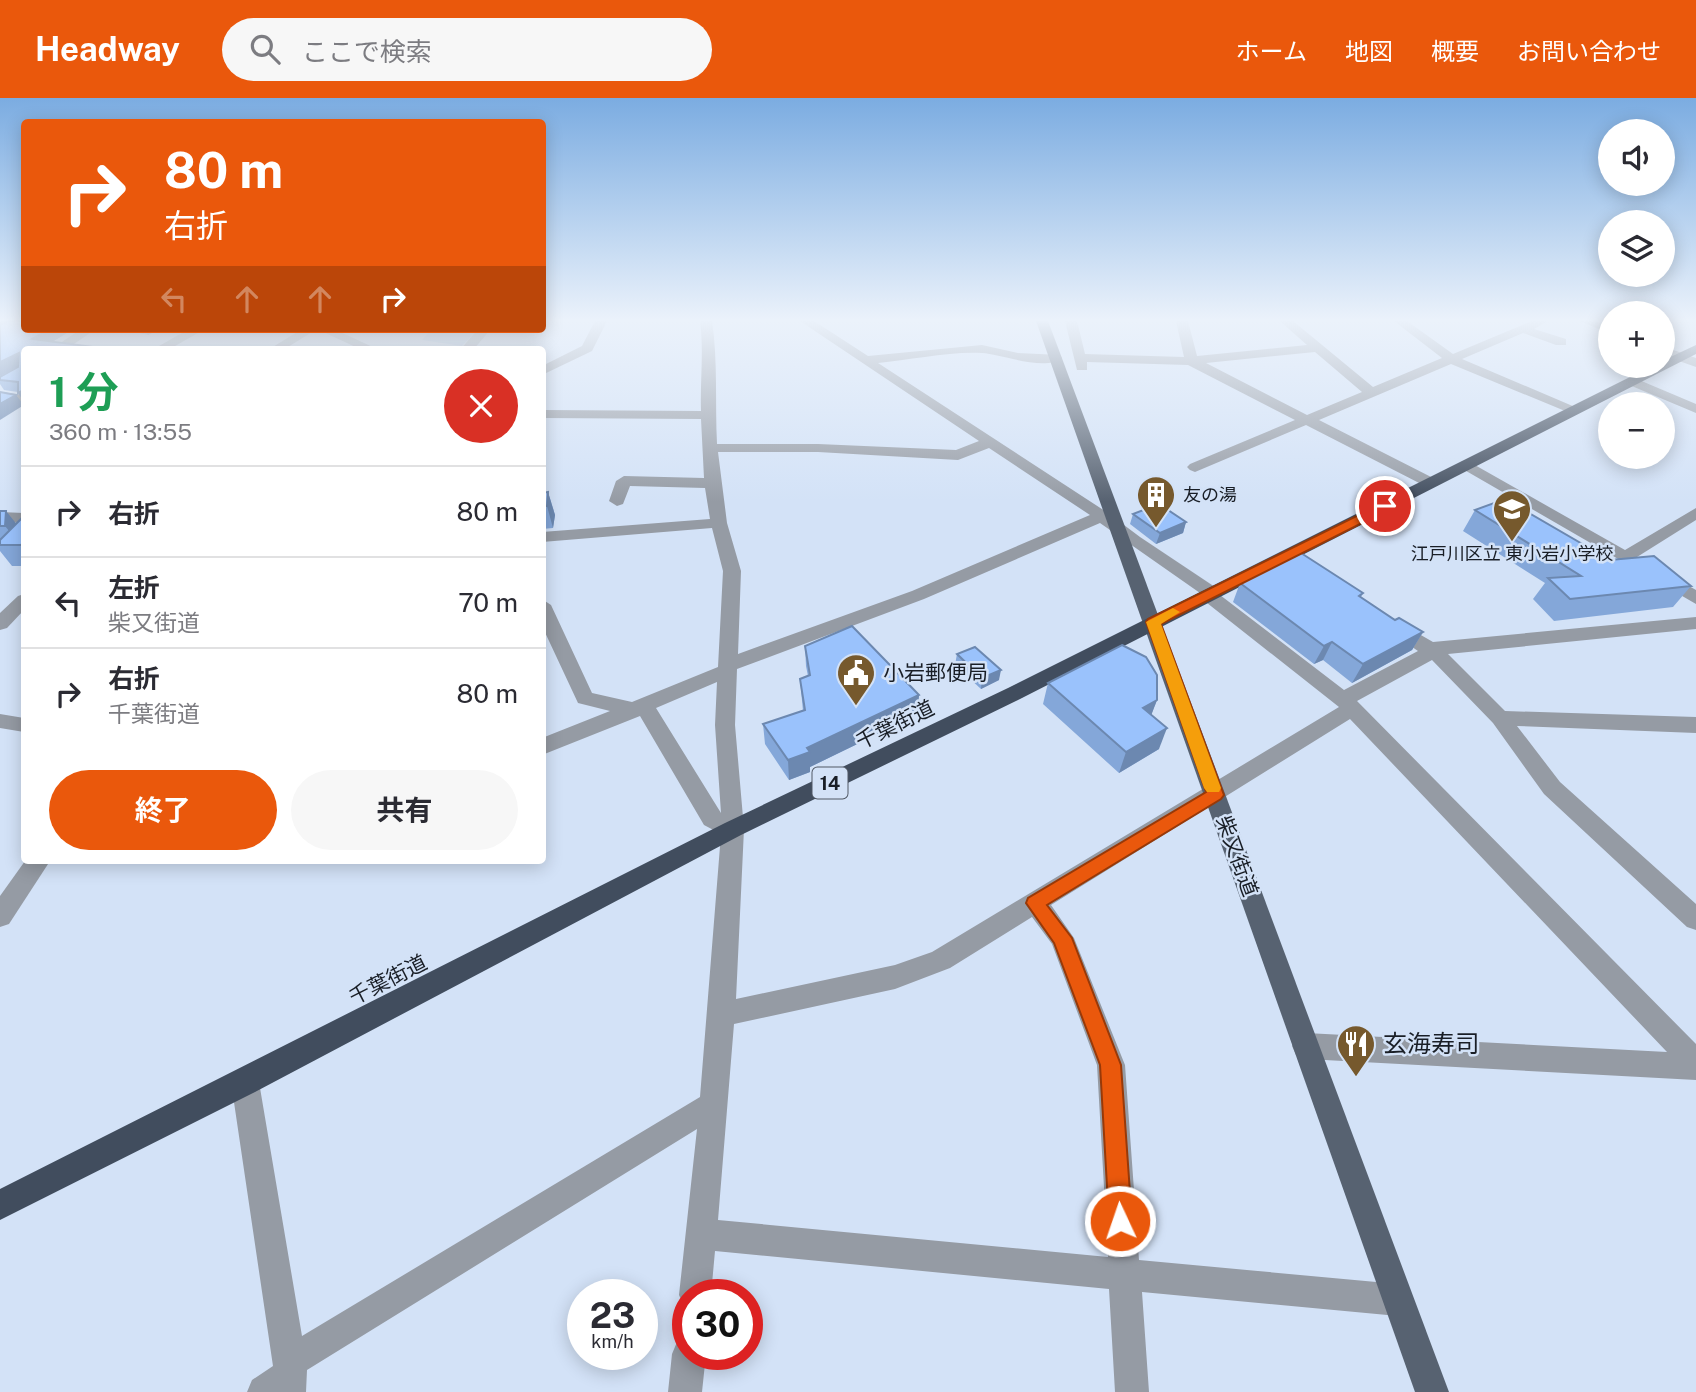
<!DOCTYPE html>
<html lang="ja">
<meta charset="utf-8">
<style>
:root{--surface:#fff;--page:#f7f7f7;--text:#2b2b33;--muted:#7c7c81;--line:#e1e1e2;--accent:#ea580c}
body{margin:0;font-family:"Public Sans","Noto Sans JP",sans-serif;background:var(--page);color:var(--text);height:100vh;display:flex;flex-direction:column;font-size:26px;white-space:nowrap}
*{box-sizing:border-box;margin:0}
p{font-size:23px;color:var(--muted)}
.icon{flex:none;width:38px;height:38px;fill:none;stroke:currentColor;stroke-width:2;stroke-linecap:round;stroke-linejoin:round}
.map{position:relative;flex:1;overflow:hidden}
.panel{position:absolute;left:21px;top:248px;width:525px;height:518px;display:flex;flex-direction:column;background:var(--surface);border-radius:7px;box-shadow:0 4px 18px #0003}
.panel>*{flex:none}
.top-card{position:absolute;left:21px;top:21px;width:525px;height:214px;border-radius:7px;box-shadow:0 4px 18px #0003;background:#ea580c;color:#fff;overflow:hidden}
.fabs{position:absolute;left:1598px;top:21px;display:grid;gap:14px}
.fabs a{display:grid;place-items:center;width:77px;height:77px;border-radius:50%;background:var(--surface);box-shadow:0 4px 18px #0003;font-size:35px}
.speed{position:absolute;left:567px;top:1181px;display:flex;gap:14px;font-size:35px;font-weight:700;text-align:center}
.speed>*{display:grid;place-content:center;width:91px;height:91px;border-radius:50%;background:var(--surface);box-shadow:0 4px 18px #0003;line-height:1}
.speed small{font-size:18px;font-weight:400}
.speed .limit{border:10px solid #d22;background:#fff;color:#111}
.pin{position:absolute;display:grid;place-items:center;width:60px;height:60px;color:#fff;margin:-30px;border:4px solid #fff;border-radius:50%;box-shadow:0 2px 7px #0007}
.me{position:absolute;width:77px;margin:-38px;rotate:357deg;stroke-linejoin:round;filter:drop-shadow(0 0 5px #0008)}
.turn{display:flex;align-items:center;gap:24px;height:147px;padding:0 28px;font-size:32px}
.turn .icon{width:91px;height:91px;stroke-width:2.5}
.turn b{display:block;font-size:49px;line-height:60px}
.lanes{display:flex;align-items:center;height:66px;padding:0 28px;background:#0003;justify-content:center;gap:35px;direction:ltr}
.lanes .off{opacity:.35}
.round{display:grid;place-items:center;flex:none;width:74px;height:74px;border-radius:37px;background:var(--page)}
.head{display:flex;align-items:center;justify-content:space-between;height:119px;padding:0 28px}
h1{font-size:42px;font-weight:700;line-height:52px;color:#1e9e55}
.action{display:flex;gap:14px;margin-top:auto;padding:14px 28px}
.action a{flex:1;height:80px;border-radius:42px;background:var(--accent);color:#fff;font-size:28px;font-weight:700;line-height:80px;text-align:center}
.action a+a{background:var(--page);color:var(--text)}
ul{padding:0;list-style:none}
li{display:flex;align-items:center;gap:21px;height:91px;padding:0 28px;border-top:2px solid var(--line)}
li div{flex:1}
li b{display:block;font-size:26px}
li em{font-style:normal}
header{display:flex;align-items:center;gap:42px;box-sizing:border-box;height:98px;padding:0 35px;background:var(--accent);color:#fff}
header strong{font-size:33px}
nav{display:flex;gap:38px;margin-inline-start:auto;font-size:24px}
.search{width:490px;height:63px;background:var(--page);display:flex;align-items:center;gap:18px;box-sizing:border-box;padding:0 24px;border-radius:38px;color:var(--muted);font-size:26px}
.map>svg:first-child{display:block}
</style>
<header>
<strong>Headway</strong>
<div class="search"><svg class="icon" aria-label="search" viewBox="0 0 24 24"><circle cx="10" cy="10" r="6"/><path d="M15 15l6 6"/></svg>ここで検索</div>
<nav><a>ホーム</a><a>地図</a><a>概要</a><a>お問い合わせ</a></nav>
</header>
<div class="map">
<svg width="1696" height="1294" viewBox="0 0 1696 1294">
<rect width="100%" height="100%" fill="#d3e2f7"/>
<path fill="#a8c5ec" d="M431,232L476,233L462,248L422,242Z"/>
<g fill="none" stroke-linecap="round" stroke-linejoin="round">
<g fill="#959ba4" fill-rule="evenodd">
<path d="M0,223H13L0,230Z"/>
<path d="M595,223H607L592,253L542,277V268L582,248Z"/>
<path d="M700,223H712C718,263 715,305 717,346H818L956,352L979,343L800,223H814L868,258L982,247L1018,255L1060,257L1062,260C1045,274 1002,256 982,255C952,253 909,262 878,265L1108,415L1140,439L1218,491L1220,497L1344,592L1418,553L1386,531L1384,527L1386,523L1393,521L1433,544L1696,519V531L1448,556L1505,613L1696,619V635L1517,628L1560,684L1696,806V832L1687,829L1544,696L1493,625L1432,562L1357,603L1696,946V982L1306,961L1296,957L1292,948L1296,939L1306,935L1667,954L1350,621L1051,807L1074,840L1125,967L1139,1162L1398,1186L1409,1191L1414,1202L1409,1213L1398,1218L1142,1194L1149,1294H1115L1109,1191L715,1153L711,1197H688V1210L684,1208L679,1197L697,1031L307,1272L306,1294H247L252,1282L273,1268L231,984L235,974L245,970L255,974L259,984L302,1238L700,999L721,736L704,727L640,618L542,657V640L610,613L578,605L542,528V501L551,507L592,595L632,604L718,569L723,473L712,430L542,444V434L710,421L705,390L630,388L623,406L617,408L609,403L616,383L624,378L704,380L701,321L542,320V312L701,313C700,282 704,253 700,223ZM989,350L1090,417L912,493L738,556L741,473L727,425L718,354H818L958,362ZM1100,425L1200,495L1202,501L1339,609L932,854L895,867L736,901L744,731L735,627L737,571L924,501ZM717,584L715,627L721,715L656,610ZM1032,819L1052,846L1097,967L1108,1159L718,1122L734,926L895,891L950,870Z"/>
<path d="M1065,223H1077L1085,256L1184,259L1176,223H1188L1197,258L1307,247L1280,223H1293L1373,289L1442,260L1394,223H1407L1453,256L1532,223H1548L1534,231L1566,241V247H1556L1523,235L1462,261L1582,312L1575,316L1570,315L1451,266L1319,322L1437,382L1439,385L1437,388H1425L1306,327L1195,374L1190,372L1187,369L1190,366L1295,322L1188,267L1087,264V272H1077ZM1315,254L1362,294L1307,317L1206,265Z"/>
<path d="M1580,223H1596L1610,228V236Z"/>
<path d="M81,231H96L65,252H50Z"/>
<path d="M189,231H205L168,252H152Z"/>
<path d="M302,231H334L379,252H362L317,231L283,252H268Z"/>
<path d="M478,231H491L473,252H460Z"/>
<path d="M1662,248L1696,260V269L1662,257Z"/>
<path d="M1632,279L1696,306V315L1627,286L1625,283Z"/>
<path d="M0,294L24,297V305L0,302Z"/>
<path d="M1466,362L1625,452L1696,410V422L1637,459L1696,492V506L1461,370L1458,367L1461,364Z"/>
<path d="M0,414L24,415V425L0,424Z"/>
<path d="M24,496V512L7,530L0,532V515L18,498Z"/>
<path d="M0,616L24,620V634L0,630Z"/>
<path d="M25,763H50L9,826L0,829V798Z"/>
<path d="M688,1240V1256H706L702,1294H668L672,1256L677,1244Z"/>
</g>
<path fill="#576271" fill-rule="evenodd" d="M1036,223H1048L1449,1294H1415Z"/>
<path fill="#414d5e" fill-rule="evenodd" d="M1696,247V256L1022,600L741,737L255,994L0,1122V1091L725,725L1008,590L1652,268H1662V263Z"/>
</g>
<g fill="#84a7d9">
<path d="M0,227L24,231H68L70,233L52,244L18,294L4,292L0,286V279L10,273L0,278Z"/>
<path d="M119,231H160L148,237Z"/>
<path d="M548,394L555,417L553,430L542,431V395Z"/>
<path d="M1475,412L1610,462L1691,488L1673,509L1554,523L1533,501L1545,485L1463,433Z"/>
<path d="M0,413L16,426L24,418V468H12L0,453Z"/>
<path d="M1133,416L1186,424L1183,435L1156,446L1130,426Z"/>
<path d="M1240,485L1363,495L1361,499L1395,522L1423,534L1412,552L1352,585L1323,562L1314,566L1233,504Z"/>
<path d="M805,548L919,597L917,617L810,669V674L789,682L765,646L763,626L803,613L800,581L808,578L806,568Z"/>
<path d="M957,556L999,582L981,591L955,567Z"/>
<path d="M1048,585L1157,602L1151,617L1159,651L1119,675L1043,606Z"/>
</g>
<g fill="#6c88b0">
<path d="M50,231H68L70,233L39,252L32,241Z"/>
<path d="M144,231H160L148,237Z"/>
<path d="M19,255L24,266L0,278V264Z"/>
<path d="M24,292V304L18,295Z"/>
<path d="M16,297L24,307L0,322V306Z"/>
<path d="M548,394L555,417L553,430L547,408Z"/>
<path d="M6,413L23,434L24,451L5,428Z"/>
<path d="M1186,424L1183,435L1156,446L1160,435Z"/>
<path d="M1423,534L1412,552L1352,585L1363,566Z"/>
<path d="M1332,544L1323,562L1314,566L1324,548Z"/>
<path d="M1001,572L999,582L981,591L982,580Z"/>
<path d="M919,597L917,617L810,669V674L789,682L788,662L807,650Z"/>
<path d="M1157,602L1149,623L1143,610Z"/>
<path d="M1167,630L1159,651L1119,675L1126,654Z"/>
</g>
<g fill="#9ac2fc" stroke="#6c88b0" stroke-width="2">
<path d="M8,223H24V231H50L32,241L94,249L89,252H24V292L18,295V284L0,282V279L18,269L19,255L0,264V227Z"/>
<path d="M0,294L16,297L0,306Z"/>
<path d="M548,394L547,408H542V395Z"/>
<path d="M1505,401L1610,462L1654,458L1691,488L1570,501L1548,480L1581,478L1475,412Z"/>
<path d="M1159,406L1186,424L1160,435L1133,416Z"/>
<path d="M0,413H6L5,428H0Z"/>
<path d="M24,418V444L21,447H0V442Z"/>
<path d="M1301,455L1363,495L1359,498L1395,522L1399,520L1423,534L1363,566L1332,544L1324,548L1240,485Z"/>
<path d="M852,528L919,597L807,650L810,654L788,662L763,626L805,612L800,581L810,577L805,548Z"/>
<path d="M1122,547L1146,559L1157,577V602L1143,610L1167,630L1126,654L1048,585Z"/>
<path d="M975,549L1001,572L982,580L957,556Z"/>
</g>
<linearGradient id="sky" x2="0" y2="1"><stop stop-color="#7bace1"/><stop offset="0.55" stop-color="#ebf2fb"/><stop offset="1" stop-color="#ebf2fb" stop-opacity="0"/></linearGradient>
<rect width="1696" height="404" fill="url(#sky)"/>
<path fill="#ea580c" stroke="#983908" stroke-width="2" d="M1385,404L1391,408L1390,411L1161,526L1224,697L1221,701L1047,807L1072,840L1121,967L1132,1123L1128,1131L1120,1135L1112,1131L1109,1123L1100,967L1054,845L1026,805L1028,800L1206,694L1146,524L1148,521Z"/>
<path fill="#f59e0b" d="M1173,510L1180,514L1161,526L1221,690L1219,694H1207L1204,690L1146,524Z"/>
<defs>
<symbol id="building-pin" viewBox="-11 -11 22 30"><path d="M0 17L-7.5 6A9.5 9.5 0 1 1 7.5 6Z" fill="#76592d" stroke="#d3e2f7"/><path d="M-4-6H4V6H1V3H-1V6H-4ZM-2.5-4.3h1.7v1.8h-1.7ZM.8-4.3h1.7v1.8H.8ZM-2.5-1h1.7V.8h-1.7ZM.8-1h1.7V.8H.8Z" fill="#fff"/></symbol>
<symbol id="school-pin" viewBox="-11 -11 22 30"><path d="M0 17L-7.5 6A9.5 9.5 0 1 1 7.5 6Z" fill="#76592d" stroke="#d3e2f7"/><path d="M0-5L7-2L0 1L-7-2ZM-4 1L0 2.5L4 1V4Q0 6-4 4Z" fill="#fff"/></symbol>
<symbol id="civic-pin" viewBox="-11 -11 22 30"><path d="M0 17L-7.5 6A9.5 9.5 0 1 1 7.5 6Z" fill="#76592d" stroke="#d3e2f7"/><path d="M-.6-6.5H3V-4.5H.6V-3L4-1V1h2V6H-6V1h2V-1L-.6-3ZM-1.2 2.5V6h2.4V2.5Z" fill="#fff"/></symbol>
<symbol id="restaurant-pin" viewBox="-11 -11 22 30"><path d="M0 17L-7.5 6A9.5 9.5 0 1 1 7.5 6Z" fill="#76592d" stroke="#d3e2f7"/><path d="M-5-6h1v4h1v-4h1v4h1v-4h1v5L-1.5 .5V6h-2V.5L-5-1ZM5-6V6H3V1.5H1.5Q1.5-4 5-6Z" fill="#fff"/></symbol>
</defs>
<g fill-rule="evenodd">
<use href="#building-pin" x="1134" y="375" width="44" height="60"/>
<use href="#school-pin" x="1490" y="389" width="44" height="60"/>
<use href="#civic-pin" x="834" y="553" width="44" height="60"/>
<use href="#restaurant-pin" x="1334" y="924" width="44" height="60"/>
</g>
<g text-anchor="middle" stroke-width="5" stroke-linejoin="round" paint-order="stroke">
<g font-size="18" fill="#191e26" stroke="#d3e2f7" text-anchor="start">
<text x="1183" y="403">友の湯</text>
<text x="1512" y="462" text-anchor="middle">江戸川区立 東小岩小学校</text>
</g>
<rect fill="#d3e2f7" stroke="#515965" stroke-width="2" x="812.5" y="669.5" width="35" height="31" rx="5"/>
<g font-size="19" font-weight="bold" fill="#191e26">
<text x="830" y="692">14</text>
</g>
<g font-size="21" fill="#191e26" stroke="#d3e2f7" text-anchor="start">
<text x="883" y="582">小岩郵便局</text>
</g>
<g font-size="21" fill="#191e26" stroke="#d3e2f7">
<text transform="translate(895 627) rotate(-26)" y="7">千葉街道</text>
<text transform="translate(1237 758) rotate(70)" y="7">柴又街道</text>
<text transform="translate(388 882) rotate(-27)" y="7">千葉街道</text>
</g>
<g font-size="24" fill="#191e26" stroke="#d3e2f7" text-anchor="start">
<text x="1383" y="954">玄海寿司</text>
</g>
</g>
</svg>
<div class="fabs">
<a><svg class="icon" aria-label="sound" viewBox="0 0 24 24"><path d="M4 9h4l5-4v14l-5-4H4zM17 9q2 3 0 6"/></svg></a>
<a><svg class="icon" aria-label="layers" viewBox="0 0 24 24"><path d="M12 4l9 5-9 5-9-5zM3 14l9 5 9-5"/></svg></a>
<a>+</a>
<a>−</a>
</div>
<div class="speed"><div>23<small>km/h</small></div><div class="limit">30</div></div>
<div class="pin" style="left:1385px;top:408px;background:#d93025"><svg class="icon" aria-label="arrive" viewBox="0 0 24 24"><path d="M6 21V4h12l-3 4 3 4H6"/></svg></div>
<svg class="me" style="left:1120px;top:1123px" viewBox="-20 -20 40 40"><circle r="17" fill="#ea580c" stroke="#fff" stroke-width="3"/><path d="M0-11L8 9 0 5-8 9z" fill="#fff"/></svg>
<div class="top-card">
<div class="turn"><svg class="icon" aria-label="right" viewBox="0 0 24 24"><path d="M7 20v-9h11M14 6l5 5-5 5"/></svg><div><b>80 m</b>右折</div></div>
<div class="lanes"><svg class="icon off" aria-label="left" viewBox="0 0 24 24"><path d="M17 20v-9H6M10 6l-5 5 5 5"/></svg><svg class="icon off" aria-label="ahead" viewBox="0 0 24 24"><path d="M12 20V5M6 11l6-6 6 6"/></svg><svg class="icon off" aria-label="ahead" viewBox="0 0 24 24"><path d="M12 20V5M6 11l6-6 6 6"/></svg><svg class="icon" aria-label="right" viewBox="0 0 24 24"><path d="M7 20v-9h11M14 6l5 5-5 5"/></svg></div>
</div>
<section class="panel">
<div class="head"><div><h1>1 分</h1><p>360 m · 13:55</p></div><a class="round" style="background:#d93025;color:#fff"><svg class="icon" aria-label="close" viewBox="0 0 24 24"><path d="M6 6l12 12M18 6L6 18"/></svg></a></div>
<ul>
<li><svg class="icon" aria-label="right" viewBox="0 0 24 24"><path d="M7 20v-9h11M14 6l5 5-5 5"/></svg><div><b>右折</b></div><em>80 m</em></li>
<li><svg class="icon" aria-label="left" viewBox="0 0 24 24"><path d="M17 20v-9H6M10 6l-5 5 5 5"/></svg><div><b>左折</b><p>柴又街道</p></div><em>70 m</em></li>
<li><svg class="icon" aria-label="right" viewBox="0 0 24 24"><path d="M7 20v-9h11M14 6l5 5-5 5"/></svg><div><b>右折</b><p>千葉街道</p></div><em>80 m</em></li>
</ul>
<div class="action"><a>終了</a><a>共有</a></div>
</section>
</div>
